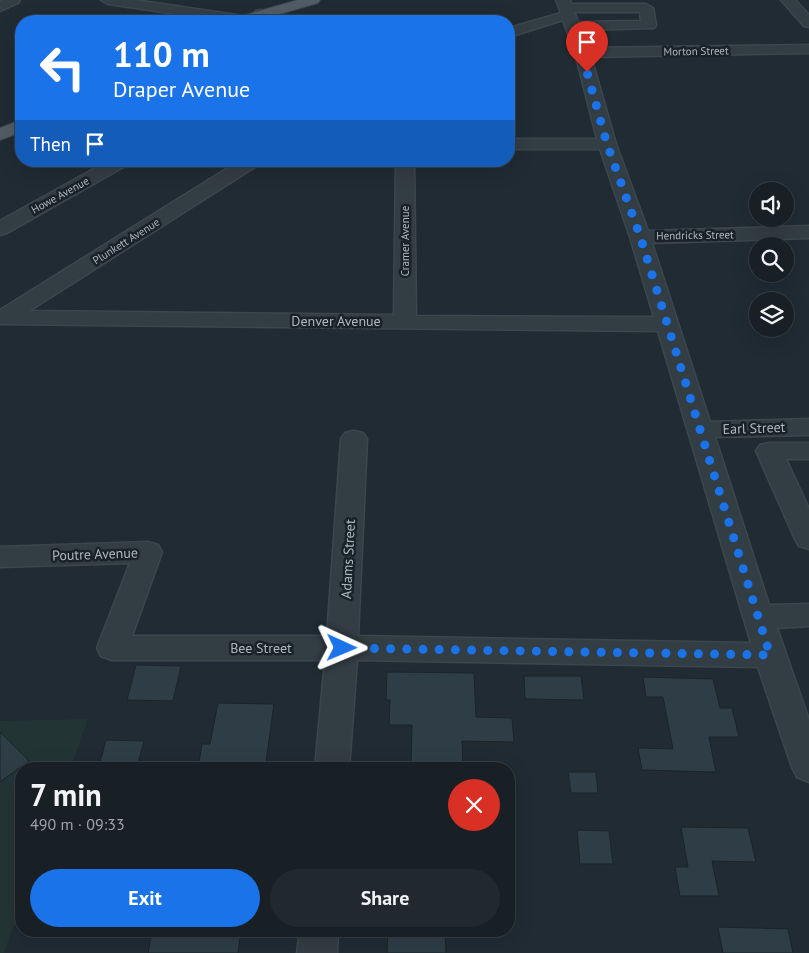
<!DOCTYPE html>
<meta charset="utf-8">
<style>
:root{--surface:#182026;--page:#21282e;--text:#f1f3f6;--muted:#9fa3a7;--line:#363e43;--accent:#1a73e8}
body{margin:0;font-family:"PT Sans",sans-serif;background:var(--page);color:var(--text);height:100vh;display:flex;flex-direction:column;font-size:19px;white-space:nowrap}
*{box-sizing:border-box;margin:0}
p{font-size:16px;color:var(--muted)}
.icon{flex:none;width:28px;height:28px;fill:none;stroke:currentColor;stroke-width:2;stroke-linecap:round;stroke-linejoin:round}
.map{position:relative;flex:1;overflow:hidden}
.drawer{position:absolute;left:15px;top:762px;width:500px;height:175px;display:flex;flex-direction:column;background:var(--surface);border-radius:20px;box-shadow:0 5px 20px #0002,0 0 0 1px var(--line)}
.drawer>*{flex:none}
.hud{position:absolute;left:15px;top:15px;width:500px;height:152px;border-radius:20px;box-shadow:0 5px 20px #0002,0 0 0 1px var(--line);background:#1a73e8;color:#fff;overflow:hidden}
.tools{position:absolute;left:749px;top:182px;display:grid;gap:10px}
.tools a{display:grid;place-items:center;width:45px;height:45px;border-radius:50%;background:var(--surface);box-shadow:0 5px 20px #0002,0 0 0 1px var(--line);font-size:25px}
.pin{position:absolute;display:grid;place-items:center;width:42px;height:42px;color:#fff;margin:-51px -21px;border-radius:50% 50% 50% 0;rotate:-45deg;box-shadow:0 0 5px #0007}
.pin .icon{rotate:45deg}
.me{position:absolute;width:55px;margin:-28px;rotate:91deg;stroke-linejoin:round;filter:drop-shadow(0 0 4px #0008)}
.turn{display:flex;align-items:center;gap:18px;height:105px;padding:0 15px;font-size:22px}
.turn .icon{width:65px;height:65px;stroke-width:2.5}
.turn b{display:block;font-size:35px;line-height:42px}
.then{display:flex;align-items:center;height:48px;padding:0 15px;background:#0003;gap:10px;font-size:19px}
.round{display:grid;place-items:center;flex:none;width:52px;height:52px;border-radius:26px;background:var(--page)}
.head{display:flex;align-items:center;justify-content:space-between;height:85px;padding:0 15px}
h1{font-size:30px;font-weight:700;line-height:38px}
.button{display:flex;gap:10px;margin-top:auto;padding:10px 15px}
.button a{flex:1;height:58px;border-radius:30px;background:var(--accent);color:#fff;font-size:20px;font-weight:700;line-height:58px;text-align:center}
.button a+a{background:var(--page);color:var(--text)}
.map>svg:first-child{display:block}
</style>
<div class="map">
<svg width="809" height="953" viewBox="0 0 809 953">
<rect width="100%" height="100%" fill="#202b33"/>
<path fill="#223534" d="M88,719L70,769H21V905L4,953H0V721Z"/>
<g fill="#2f3d47" stroke="#1b242b">
<path d="M136,665L181,666L173,701L127,700Z"/>
<path d="M387,672L474,673L476,717L512,718L514,742L462,741L463,769H411L412,725H389L390,700H386Z"/>
<path d="M524,676H581L584,700L525,699Z"/>
<path d="M643,677L713,679L720,708H732L739,737H709L716,772L642,770L638,748L673,749L663,697H646Z"/>
<path d="M218,703L274,704L265,769H198L202,744H210Z"/>
<path d="M0,732L29,761L0,782Z"/>
<path d="M106,740L144,741L138,763L100,762Z"/>
<path d="M568,772H596L598,793H571Z"/>
<path d="M681,827L748,828L756,862L712,861L719,896H680L675,867H688Z"/>
<path d="M577,830L609,831L613,864H580Z"/>
<path d="M718,927L788,929L793,953H723Z"/>
<path d="M152,931H241L238,953H148Z"/>
<path d="M388,931H445L446,953H387Z"/>
</g>
<g fill="none" stroke-linecap="round" stroke-linejoin="round">
<defs>
<g id="minor">
<path d="M3,0H20L18,3L0,11V2Z"/>
<path d="M101,0H135L243,16L250,20L224,21L108,4Z"/>
<path d="M556,0H570L571,4H646L653,8L656,25L654,28L581,30L588,48L809,45V53L591,57L616,144L648,231L809,226V238L652,243L710,422L809,419V435L715,437L769,605L809,604V626L777,628L809,720V782L797,777L792,767L758,667L357,660L349,769H315L325,660H112L101,656L97,648L130,563L0,567V547L148,542L158,545L162,552L132,636H327L341,439L345,433L354,431L363,433L367,439L358,636L751,643L658,331L0,324V310L239,161H261L258,165L29,311L394,315L396,161H414L416,316L654,317L630,237L600,149H509V139H597L575,53L563,20L509,37V28L561,13ZM574,12H640L641,21L578,22Z"/>
<path d="M781,0H795L809,15V27L804,26Z"/>
<path d="M261,10L283,18L285,21C274,22 262,23 254,14L256,11Z"/>
<path d="M108,161H130L127,165L7,233L0,235V221Z"/>
<path d="M769,443H809V459H786L809,509V549L799,546L795,539L756,451L760,445Z"/>
<path d="M300,931H338L337,953H297Z"/>
</g>
<g id="major">
<path d="M298,0H320L318,3L255,21H233L235,18Z"/>
<path d="M21,120V132L0,140V128Z"/>
</g>
</defs>
<use href="#minor" stroke="#3d464e" stroke-width="3"/>
<use href="#major" stroke="#3d464e" stroke-width="2"/>
<use href="#minor" fill="#333d44" fill-rule="evenodd"/>
<use href="#major" fill="#515c65" fill-rule="evenodd"/>
</g>
<g fill="none" stroke-linecap="round" stroke-linejoin="round">
<path stroke="#1a73e8" stroke-width="9" stroke-dasharray="0 16.2" d="M342,648L770,655L640,236L607,144L587,72"/>
</g>
<g text-anchor="middle" stroke-width="5" stroke-linejoin="round" paint-order="stroke">
<g font-size="11" fill="#adb8c1" stroke="#192229">
<text transform="translate(696 51) rotate(-1)" y="4">Morton Street</text>
<text transform="translate(60 195) rotate(-29)" y="4">Howe Avenue</text>
<text transform="translate(695 235) rotate(-1)" y="4">Hendricks Street</text>
<text transform="translate(126 241) rotate(-32)" y="4">Plunkett Avenue</text>
<text transform="translate(405 241) rotate(-90)" y="4">Cramer Avenue</text>
</g>
<g font-size="14" fill="#adb8c1" stroke="#192229">
<text x="336" y="326">Denver Avenue</text>
<text transform="translate(754 428) rotate(-2)" y="5">Earl Street</text>
<text transform="translate(95 554) rotate(-2)" y="5">Poutre Avenue</text>
<text transform="translate(348 559) rotate(-87)" y="5">Adams Street</text>
<text x="261" y="653">Bee Street</text>
</g>
</g>
</svg>
<div class="tools">
<a><svg class="icon" aria-label="sound" viewBox="0 0 24 24"><path d="M4 9h4l5-4v14l-5-4H4zM17 9q2 3 0 6"/></svg></a>
<a><svg class="icon" aria-label="search" viewBox="0 0 24 24"><circle cx="10" cy="10" r="6"/><path d="M15 15l6 6"/></svg></a>
<a><svg class="icon" aria-label="layers" viewBox="0 0 24 24"><path d="M12 4l9 5-9 5-9-5zM3 14l9 5 9-5"/></svg></a>
</div>
<div class="pin" style="left:587px;top:72px;background:#d93025"><svg class="icon" aria-label="arrive" viewBox="0 0 24 24"><path d="M6 21V4h12l-3 4 3 4H6"/></svg></div>
<svg class="me" style="left:342px;top:648px" viewBox="-20 -20 40 40"><path d="M0-17L14 15 0 8-14 15z" fill="#1a73e8" stroke="#fff" stroke-width="4"/></svg>
<div class="hud">
<div class="turn"><svg class="icon" aria-label="left" viewBox="0 0 24 24"><path d="M17 20v-9H6M10 6l-5 5 5 5"/></svg><div><b>110 m</b>Draper Avenue</div></div>
<div class="then">Then<svg class="icon" aria-label="arrive" viewBox="0 0 24 24"><path d="M6 21V4h12l-3 4 3 4H6"/></svg></div>
</div>
<section class="drawer">
<div class="head"><div><h1>7 min</h1><p>490 m · 09:33</p></div><a class="round" style="background:#d93025;color:#fff"><svg class="icon" aria-label="close" viewBox="0 0 24 24"><path d="M6 6l12 12M18 6L6 18"/></svg></a></div>
<div class="button"><a>Exit</a><a>Share</a></div>
</section>
</div>
